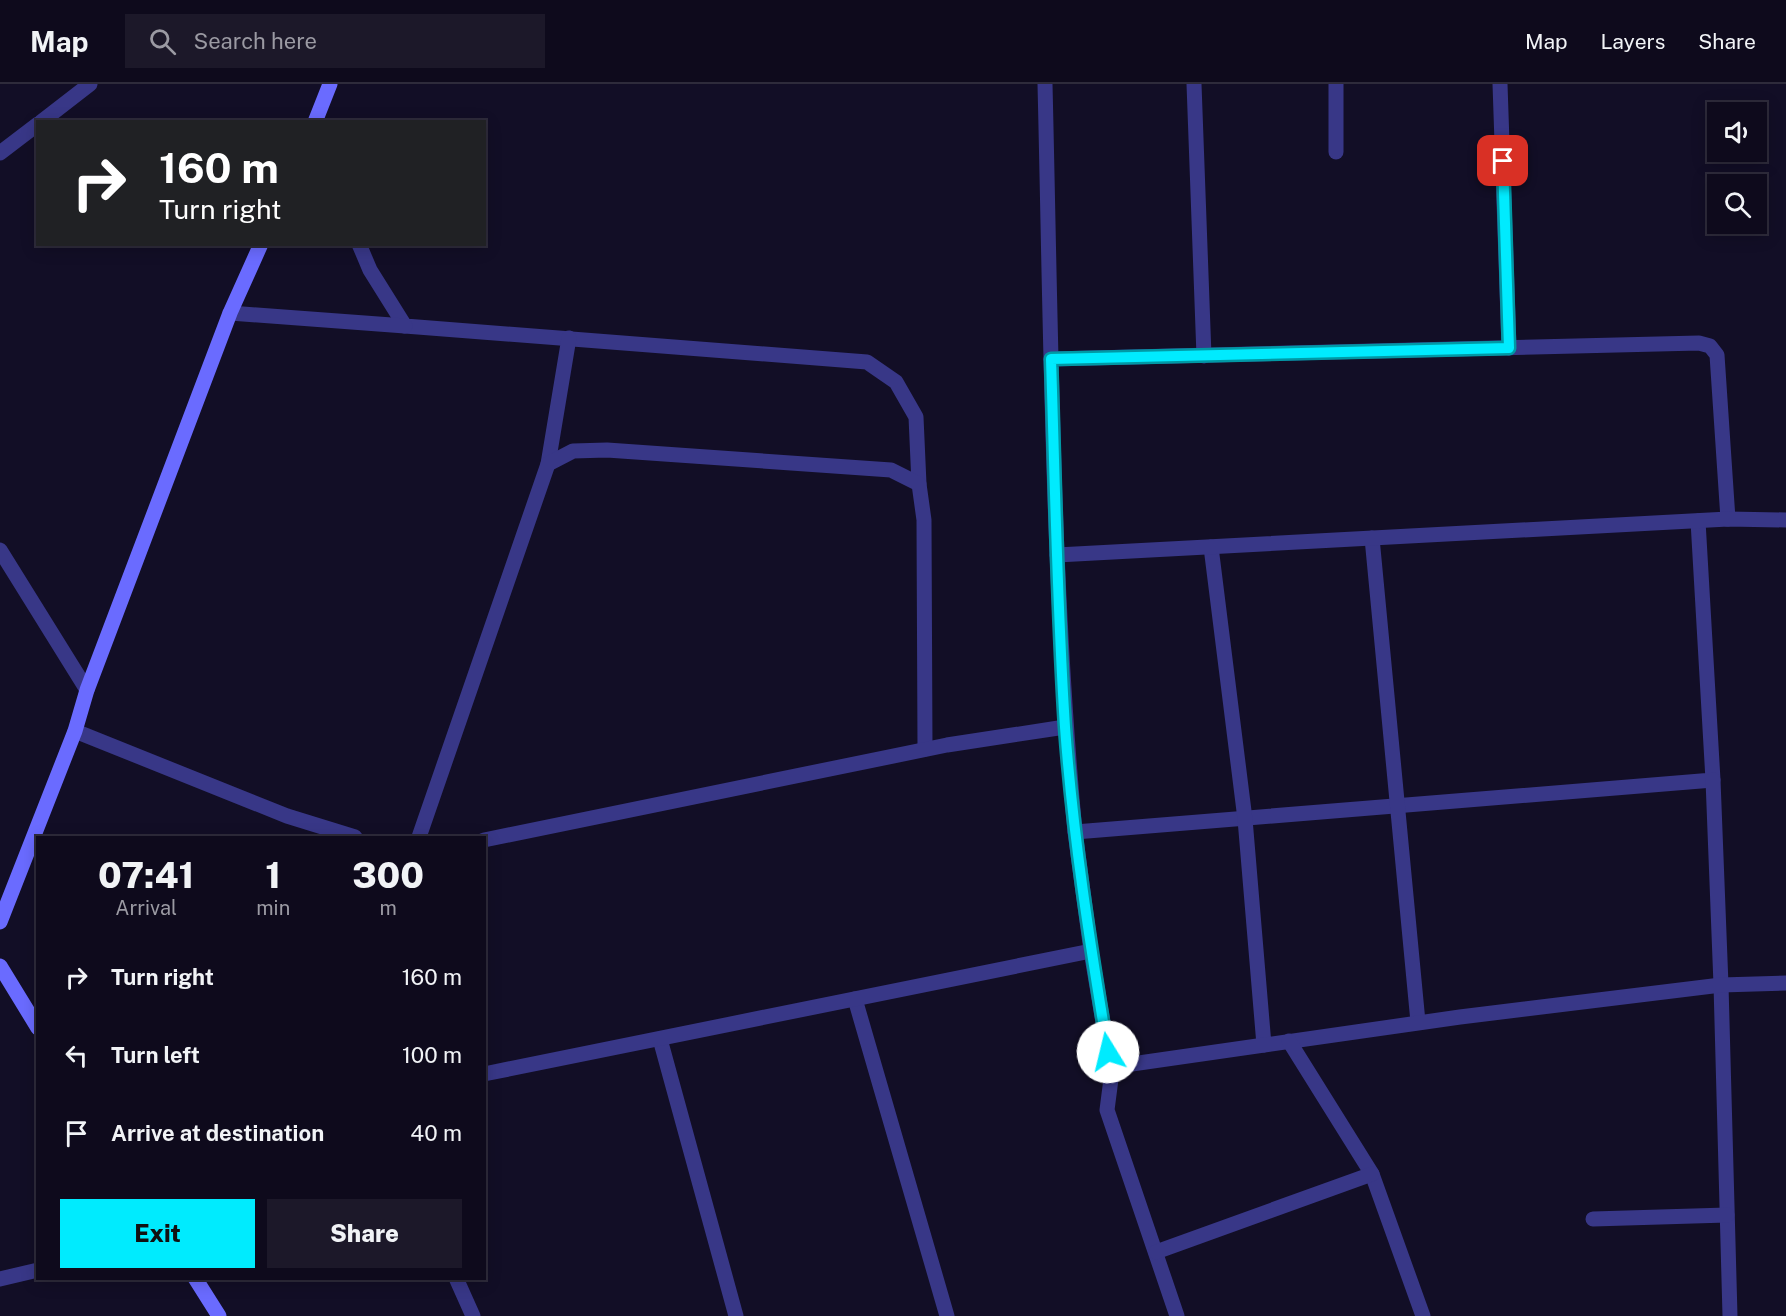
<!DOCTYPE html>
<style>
:root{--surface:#0e0a1c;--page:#1c1829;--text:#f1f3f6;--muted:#9b9aa3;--line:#2e2b3b;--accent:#00ebfe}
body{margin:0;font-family:"Public Sans",sans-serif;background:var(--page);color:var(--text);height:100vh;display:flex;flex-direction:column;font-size:22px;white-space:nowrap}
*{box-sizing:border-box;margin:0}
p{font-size:20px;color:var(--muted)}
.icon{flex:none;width:33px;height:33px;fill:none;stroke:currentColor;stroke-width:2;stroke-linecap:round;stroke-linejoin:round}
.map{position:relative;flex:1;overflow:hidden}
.sheet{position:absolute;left:36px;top:752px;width:450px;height:444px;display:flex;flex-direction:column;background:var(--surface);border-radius:0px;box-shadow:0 3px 15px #0003,0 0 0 2px var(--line)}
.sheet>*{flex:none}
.guide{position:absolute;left:36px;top:36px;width:450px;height:126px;border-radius:0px;box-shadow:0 3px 15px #0003,0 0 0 2px var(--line);background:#202124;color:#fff;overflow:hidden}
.tools{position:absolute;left:1707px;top:18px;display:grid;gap:12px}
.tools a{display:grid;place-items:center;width:60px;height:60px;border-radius:0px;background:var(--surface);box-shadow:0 3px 15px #0003,0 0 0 2px var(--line);font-size:30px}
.pin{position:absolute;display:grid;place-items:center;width:51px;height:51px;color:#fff;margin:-26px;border-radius:12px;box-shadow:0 3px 9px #0006}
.me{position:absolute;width:66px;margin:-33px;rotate:351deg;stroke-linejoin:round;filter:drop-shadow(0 0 4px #0008)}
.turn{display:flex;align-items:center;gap:21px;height:126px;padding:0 24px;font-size:27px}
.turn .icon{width:78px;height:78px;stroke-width:2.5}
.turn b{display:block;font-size:42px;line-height:51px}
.eta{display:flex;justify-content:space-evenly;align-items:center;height:102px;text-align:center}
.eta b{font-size:36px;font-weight:800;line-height:42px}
.cta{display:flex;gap:12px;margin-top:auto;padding:12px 24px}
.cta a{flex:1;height:69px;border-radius:0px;background:var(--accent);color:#111;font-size:24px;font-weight:800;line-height:69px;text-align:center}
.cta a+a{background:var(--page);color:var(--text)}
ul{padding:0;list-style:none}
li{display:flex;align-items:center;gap:18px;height:78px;padding:0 24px}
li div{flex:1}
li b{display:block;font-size:22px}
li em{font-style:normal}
header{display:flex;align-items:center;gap:36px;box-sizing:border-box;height:84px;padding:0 30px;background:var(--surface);border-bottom:2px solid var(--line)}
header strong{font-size:28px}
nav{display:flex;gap:33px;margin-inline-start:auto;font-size:21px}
.search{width:420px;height:54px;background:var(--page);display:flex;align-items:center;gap:15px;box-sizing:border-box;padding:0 21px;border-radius:0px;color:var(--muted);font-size:22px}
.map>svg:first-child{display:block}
</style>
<header>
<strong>Map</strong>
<div class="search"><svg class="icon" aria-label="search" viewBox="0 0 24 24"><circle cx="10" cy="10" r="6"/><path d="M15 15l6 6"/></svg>Search here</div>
<nav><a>Map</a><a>Layers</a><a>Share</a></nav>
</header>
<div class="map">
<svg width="1786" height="1232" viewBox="0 0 1786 1232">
<rect width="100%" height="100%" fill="#120e26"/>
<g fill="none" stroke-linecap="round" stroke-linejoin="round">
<g stroke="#383787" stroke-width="15">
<path d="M1045,0C1051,249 1052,500 1075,748L1713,696L1698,437"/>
<path d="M1194,0L1204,272"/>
<path d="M1500,0L1509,264"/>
<path d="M41,38L90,0"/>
<path d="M1336,68V0"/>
<path d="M0,69L38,40"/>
<path d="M359,160L370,186L405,242L867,278L896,298L916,333L919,400"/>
<path d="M230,229L405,242"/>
<path d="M1051,275L1699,259L1710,262L1717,271L1728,435"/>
<path d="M548,380L569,254"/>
<path d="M1372,454L1418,938"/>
<path d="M1211,463L1245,735L1264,961"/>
<path d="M0,466L87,606"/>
<path d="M1057,471L1728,435L1786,436"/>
<path d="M75,647L287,732L355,753"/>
<path d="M1713,696L1721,901L1730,1232"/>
<path d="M1075,748L1091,867L1108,968L1118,982L1460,933L1721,901L1786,899"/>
<path d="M419,753L548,380L573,367L607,366L891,386L919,400L924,436L925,665"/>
<path d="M484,756L947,661L1065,643"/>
<path d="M855,915L947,1232"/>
<path d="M660,955L736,1232"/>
<path d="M1289,957L1372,1090L1423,1232"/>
<path d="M1118,982L1111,995L1107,1026L1177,1232"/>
<path d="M484,990L1091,867"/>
<path d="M1593,1135L1727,1131"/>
<path d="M1156,1168L1372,1090"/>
<path d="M456,1194L473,1232"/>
<path d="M0,1195L38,1186"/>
</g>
<g stroke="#6a6bff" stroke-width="15">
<path d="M315,38L330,0"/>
<path d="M0,838L75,647L87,606L230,229L261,160"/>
<path d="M0,882L38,944"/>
<path d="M195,1194L219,1232"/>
</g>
</g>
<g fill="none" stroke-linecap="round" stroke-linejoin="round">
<defs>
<path id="route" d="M1108,968C1090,860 1073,752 1065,643C1057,521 1055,398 1051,275L1509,264L1503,77"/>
</defs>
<use href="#route" stroke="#0099a5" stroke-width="15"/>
<use href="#route" stroke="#00ebfe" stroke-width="10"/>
</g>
</svg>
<div class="tools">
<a><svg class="icon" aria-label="sound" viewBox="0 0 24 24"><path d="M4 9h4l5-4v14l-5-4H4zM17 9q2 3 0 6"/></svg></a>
<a><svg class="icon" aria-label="search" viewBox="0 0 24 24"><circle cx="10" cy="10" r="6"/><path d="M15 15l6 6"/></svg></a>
</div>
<div class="pin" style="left:1503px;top:77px;background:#d93025"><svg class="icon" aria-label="arrive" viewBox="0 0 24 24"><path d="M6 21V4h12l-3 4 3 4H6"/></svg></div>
<svg class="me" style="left:1108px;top:968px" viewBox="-20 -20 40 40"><circle r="19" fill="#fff"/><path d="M0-13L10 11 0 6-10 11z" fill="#00ebfe"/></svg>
<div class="guide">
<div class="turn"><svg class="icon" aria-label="right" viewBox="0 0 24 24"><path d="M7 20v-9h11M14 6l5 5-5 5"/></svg><div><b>160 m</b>Turn right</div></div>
</div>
<section class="sheet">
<div class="eta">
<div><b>07:41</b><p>Arrival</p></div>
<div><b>1</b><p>min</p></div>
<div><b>300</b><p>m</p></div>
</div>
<ul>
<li><svg class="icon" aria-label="right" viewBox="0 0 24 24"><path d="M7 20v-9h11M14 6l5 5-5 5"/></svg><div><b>Turn right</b></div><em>160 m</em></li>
<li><svg class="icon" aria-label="left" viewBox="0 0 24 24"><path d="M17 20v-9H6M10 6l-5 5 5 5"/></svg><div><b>Turn left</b></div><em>100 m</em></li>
<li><svg class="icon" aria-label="arrive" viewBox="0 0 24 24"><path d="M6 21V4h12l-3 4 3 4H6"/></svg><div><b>Arrive at destination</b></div><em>40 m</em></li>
</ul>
<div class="cta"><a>Exit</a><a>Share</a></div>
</section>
</div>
